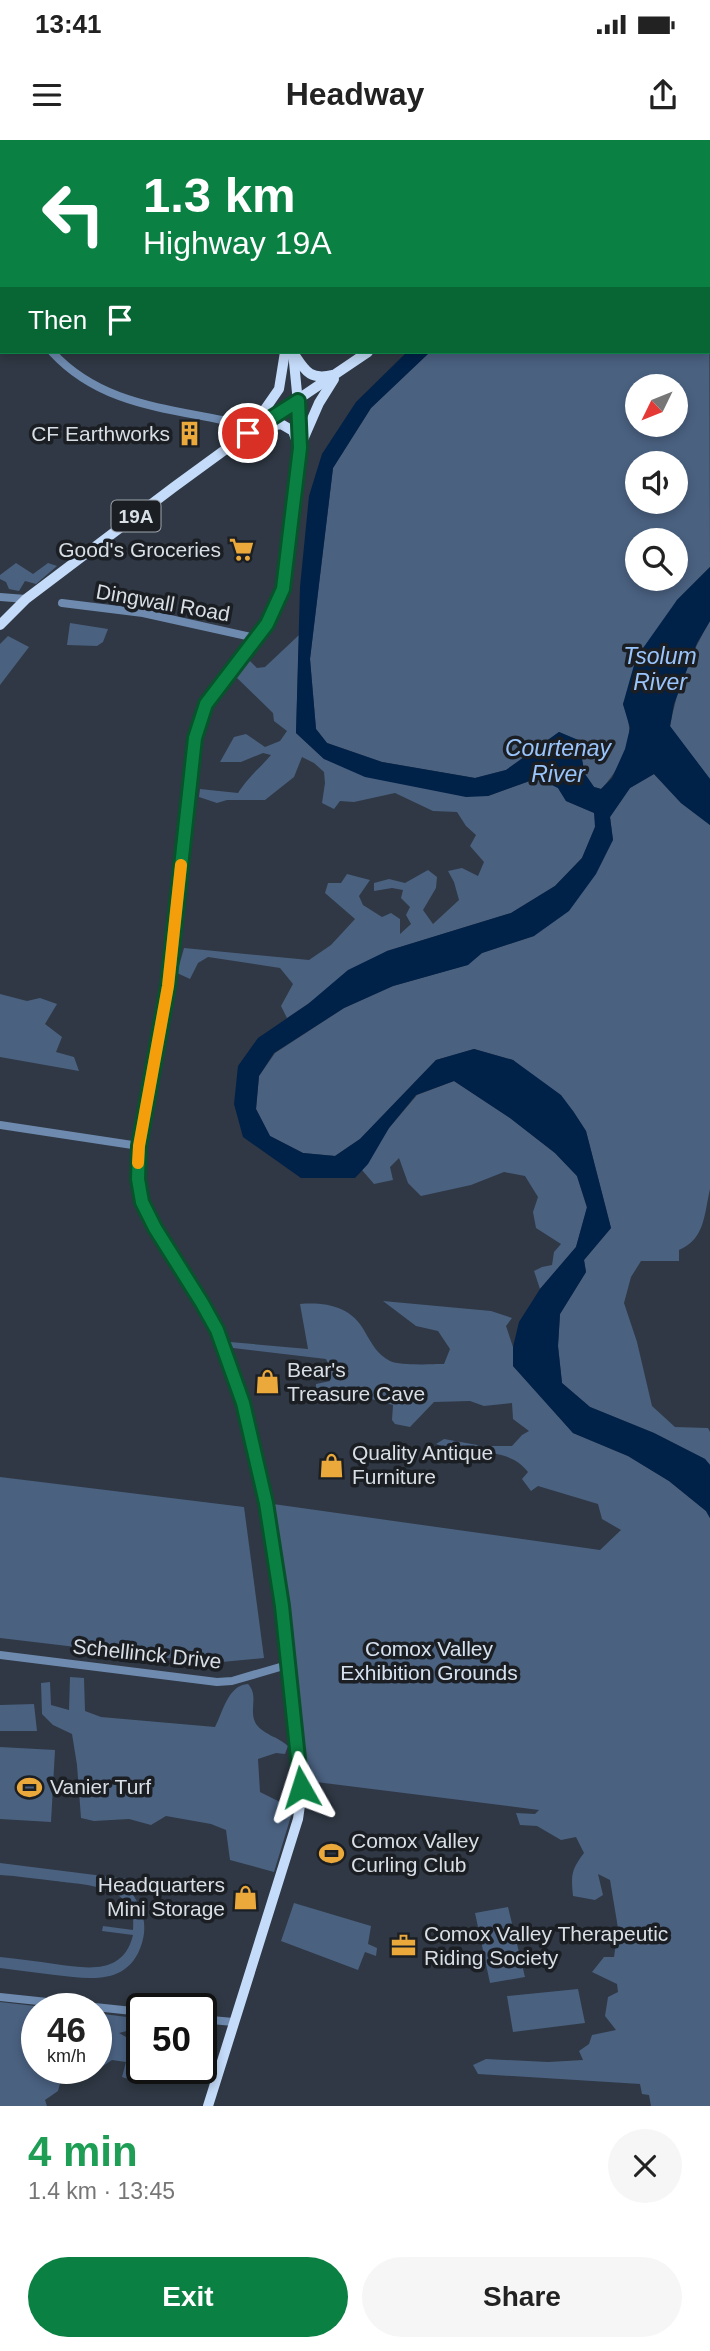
<!DOCTYPE html>
<meta charset="utf-8">
<style>
:root{--surface:#fff;--page:#f6f6f6;--text:#222;--muted:#767676;--accent:#0b8043}
body{margin:0;font-family:Helvetica,sans-serif;background:var(--page);color:var(--text);height:100vh;display:flex;flex-direction:column;font-size:26px;white-space:nowrap}
*{box-sizing:border-box;margin:0}
p{font-size:23px;color:var(--muted)}
.icon{flex:none;width:38px;height:38px;fill:none;stroke:currentColor;stroke-width:2;stroke-linecap:round;stroke-linejoin:round}
.map{position:relative;height:1966px;overflow:hidden}
.panel{display:flex;flex-direction:column;background:var(--surface);flex:1}
.panel>*{flex:none}
.top-card{position:absolute;left:0px;top:0px;width:710px;height:214px;box-shadow:0 4px 10px #0003;background:#0b8043;color:#fff;overflow:hidden}
.needle{width:46px;rotate:227deg}
.fabs{position:absolute;left:625px;top:234px;display:grid;gap:14px}
.fabs a{display:grid;place-items:center;width:63px;height:63px;border-radius:50%;background:var(--surface);box-shadow:0 4px 10px #0003;font-size:35px}
.speed{position:absolute;left:21px;top:1853px;display:flex;gap:14px;font-size:35px;font-weight:700;text-align:center}
.speed>*{display:grid;place-content:center;width:91px;height:91px;border-radius:50%;background:var(--surface);box-shadow:0 4px 10px #0003;line-height:1}
.speed small{font-size:18px;font-weight:400}
.speed .limit{border:4px solid #111;border-radius:10px;background:#fff;color:#111}
.pin{position:absolute;display:grid;place-items:center;width:60px;height:60px;color:#fff;margin:-30px;border:4px solid #fff;border-radius:50%;box-shadow:0 2px 7px #0007}
.me{position:absolute;width:77px;margin:-38px;rotate:354deg;stroke-linejoin:round;filter:drop-shadow(0 0 5px #0008)}
.turn{display:flex;align-items:center;gap:24px;height:147px;padding:0 28px;font-size:32px}
.turn .icon{width:91px;height:91px;stroke-width:2.5}
.turn b{display:block;font-size:49px;line-height:60px}
.then{display:flex;align-items:center;height:66px;padding:0 28px;background:#0003;gap:14px;font-size:26px}
.round{display:grid;place-items:center;flex:none;width:74px;height:74px;border-radius:37px;background:var(--page)}
.head{display:flex;align-items:center;justify-content:space-between;height:119px;padding:0 28px}
h1{font-size:42px;font-weight:600;line-height:52px;color:#1e9e55}
.action{display:flex;gap:14px;margin-top:auto;padding:14px 28px}
.action a{flex:1;height:80px;border-radius:42px;background:var(--accent);color:#fff;font-size:28px;font-weight:600;line-height:80px;text-align:center}
.action a+a{background:var(--page);color:var(--text)}
.status{display:flex;justify-content:space-between;align-items:center;height:49px;padding:0 35px;background:var(--surface);direction:ltr}
.status svg{height:19px;fill:currentColor}
header{display:flex;justify-content:space-between;align-items:center;height:91px;padding:0 28px;background:var(--surface);font-size:32px;font-weight:600}
.map>svg:first-child{display:block}
</style>
<div class="status"><b>13:41</b><svg viewBox="0 0 49 12"><path d="M0 12V9h3v3zM5 12V6h3v6zM10 12V3h3v9zM15 12V0h3v12zM26 1h20v11H26zM47 4h2v5h-2z"/></svg></div>
<header><svg class="icon" aria-label="menu" viewBox="0 0 24 24"><path d="M4 6h16M4 12h16M4 18h16"/></svg>Headway<svg class="icon" aria-label="share" viewBox="0 0 24 24"><path d="M12 15V3M7 8l5-5 5 5M5 13v7h14v-7"/></svg></header>
<div class="map">
<svg width="710" height="1966" viewBox="0 0 710 1966">
<rect width="100%" height="100%" fill="#2f3844"/>
<g fill="#4a6180" fill-rule="evenodd">
<path d="M709,76L710,427L677,460L623,564C625,571 629,579 629,587C631,608 615,635 601,649L594,647L585,634L578,600L559,592L506,630L475,638L382,622L327,603L316,589L310,519L333,328L371,268L430,212H709ZM637,247H676V285H637ZM637,324H676V362H637ZM637,401H676V439H637Z"/>
<path d="M16,423L33,434L48,423L57,426L36,444L25,441L19,451L9,449L6,442L0,439V435Z"/>
<path d="M710,481V639L670,587C676,550 691,513 710,481Z"/>
<path d="M70,483L108,489L103,502L97,506L67,505Z"/>
<path d="M299,495L296,593L324,619L488,656L538,638L558,648L566,661L595,673V687L582,718L555,746L511,773L387,811L287,878L281,866L293,844L280,828L208,817L198,823L190,839L177,833L184,808L309,820L331,805L355,779L325,753L328,743H341L347,734L370,740L359,756L363,765L382,777L391,773L400,779V794L411,784L406,775L410,767L401,758L403,750L392,748L374,751V743L389,739L405,743L428,730L437,737L436,748L423,770L433,784L459,760L454,742L448,731L462,728L478,736L484,722L470,706L476,695L466,686L457,672L433,671L395,653L354,662L340,661L334,669L322,663L325,643L324,632L314,623L302,617L294,637L265,660H227L217,663L199,657L200,649L238,653C249,636 258,630 271,615L263,613L241,622H220L234,597L246,594L265,607L280,601L287,591L274,581L273,573L235,536L249,520L257,528L265,527Z"/>
<path d="M8,496L29,507L0,545V504Z"/>
<path d="M654,634L681,663L710,685V1049C704,1075 705,1099 679,1110V1121H641L631,1137L624,1163L637,1202L652,1266L675,1287L708,1288L710,1292V1325L705,1319L654,1293L590,1267L562,1243L558,1206L560,1174L586,1132L584,1120L611,1088L586,991L573,971L513,920L474,909L436,920L360,999L335,1016L303,1013L270,996L256,969L259,936L275,913L344,868L393,846L467,825L482,813L534,796L613,700L610,677L630,648Z"/>
<path d="M0,854L27,861L40,858L57,864L45,884L62,897L56,912L74,917L79,931L0,917Z"/>
<path d="M454,941L510,978L555,1013L577,1036L587,1068L576,1107L540,1149L534,1131L542,1127L552,1125L554,1112L561,1104L536,1088L533,1072L538,1057L525,1036L504,1032L471,1045L421,1056L408,1043L399,1018L390,1027L393,1040L374,1044L362,1030L389,988L417,955Z"/>
<path d="M383,1161L491,1171L512,1178L506,1186L513,1207V1226L573,1293L628,1316L669,1341L706,1371L710,1378V1966H651L649,1955L642,1954L640,1944L478,1934L473,1925L486,1919L548,1922L583,1920L579,1911L589,1904L592,1895L616,1890L605,1876L608,1857L618,1852L617,1844L592,1832L604,1817H614L618,1788L610,1740L598,1734L603,1755L595,1760L573,1756C571,1735 571,1730 584,1713L576,1697L561,1700L537,1686L520,1685L516,1673L535,1674L539,1670L300,1640L266,1363L600,1410L621,1390L602,1379L598,1364L538,1346L531,1351L522,1339L528,1332C507,1304 465,1316 436,1304L444,1299L483,1306H512L522,1295L529,1291L513,1279L512,1263L484,1266L470,1261L434,1262L410,1287L395,1284L392,1280L393,1265C368,1257 343,1253 316,1253V1244L330,1241L331,1230L326,1219L233,1208L230,1202L308,1209L300,1164C327,1162 352,1167 365,1192C372,1204 377,1214 390,1221C401,1226 431,1224 444,1224L450,1209L438,1191L416,1186Z"/>
<path d="M0,1337L244,1367L264,1518L211,1523L0,1498Z"/>
<path d="M70,1537L84,1538L85,1571L101,1577L215,1587C223,1572 228,1545 248,1544C259,1556 249,1569 255,1582C261,1594 279,1597 288,1606L285,1614L276,1613L258,1619L260,1652L284,1664L291,1676L274,1732L230,1720L226,1690L211,1684L166,1676L151,1685L129,1679L94,1681L81,1678L77,1625L72,1594L53,1585L42,1574L41,1543L50,1542L51,1565L69,1570Z"/>
<path d="M34,1564L37,1591H0V1565Z"/>
<path d="M0,1607L55,1610L51,1682L0,1679Z"/>
<path d="M0,1723L151,1742L150,1754L131,1752C142,1767 148,1784 142,1803C129,1846 90,1839 55,1835C36,1833 18,1830 0,1828V1817C18,1819 37,1821 55,1824C86,1828 123,1836 133,1795L102,1791L103,1786L133,1790C139,1745 85,1745 55,1741C37,1739 18,1736 0,1735Z"/>
<path d="M294,1763L371,1786L368,1804L377,1808L376,1816L365,1812L358,1830L281,1801Z"/>
<path d="M508,1767L525,1837L490,1843L475,1773Z"/>
<path d="M578,1849L585,1883L513,1892L507,1856Z"/>
<path d="M0,1862L61,1869H37V1928L64,1929L58,1951L45,1960L47,1966H0Z"/>
<path d="M96,1873L142,1879V1887L119,1893L142,1906V1928L176,1929L168,1933L135,1930L128,1939L122,1937L126,1922L112,1920L103,1926H96Z"/>
</g>
<path fill="#002148" d="M407,212H430L371,268L333,328L310,519L316,589L327,603L382,622L475,638L506,630L559,592L578,600L585,634L594,647L601,649L612,638L625,609L630,588L623,564L636,518L677,460L710,427V481L697,503L674,564L670,586L710,639V685L681,663L654,634L630,648L610,677L613,700L596,734L569,771L534,796L482,813L468,825L393,846L344,868L274,913L259,936L256,969L270,996L303,1013L335,1016L360,999L436,920L474,909L513,920L561,955L573,971L586,991L611,1088L584,1120L586,1132L560,1174L558,1206L562,1243L590,1267L654,1293L705,1319L710,1325V1378L706,1371L669,1341L628,1316L573,1293L513,1226V1207L519,1182L540,1149L576,1107L587,1067L577,1036L555,1013L510,978L454,941L416,955L389,988L368,1024L355,1038H301L243,997L234,964L238,926L258,898L308,864L348,830L387,811L511,773L555,746L582,718L595,687L594,673L566,661L558,648L538,638L488,656L466,657L365,637L324,619L296,593L300,447L309,356L322,314L356,262Z"/>
<g fill="none" stroke-linecap="round" stroke-linejoin="round">
<g stroke="#6e8aaf" stroke-width="8">
<path d="M166,2V0"/>
<path d="M0,153L2,156"/>
<path d="M52,212C98,262 158,267 222,280"/>
<path d="M0,457L26,459"/>
<path d="M62,463L143,473L256,498"/>
<path d="M0,985L139,1006"/>
<path d="M0,1515L217,1542L232,1541L287,1525"/>
<path d="M0,1857L142,1872"/>
<path d="M201,1879L233,1882"/>
</g>
<g stroke="#c4dbf9" stroke-width="10">
<path d="M592,0L597,2"/>
<path d="M340,2V0"/>
<path d="M357,2L359,0"/>
<path d="M672,2L675,0"/>
<path d="M294,214C306,232 310,240 333,235"/>
<path d="M264,287L281,284L293,291L297,302"/>
<path d="M252,288L279,249L285,212"/>
<path d="M302,302L319,263L334,239"/>
<path d="M0,485L26,459L174,347L248,293L368,212"/>
<path d="M208,1966L298,1679L301,1658L300,1640L282,1466L266,1363L243,1263L217,1190L203,1163L155,1088L142,1062L138,1039L139,1006L168,846L195,598L206,564L267,484L283,449L300,308L299,273L293,212"/>
</g>
</g>
<g fill="none" stroke-linecap="round" stroke-linejoin="round">
<defs>
<path id="route" d="M248,293L298,261L300,308L283,449L267,484L206,564L195,598L168,846L139,1006L138,1039L142,1062L155,1088L202,1163L217,1190L243,1263L266,1363L282,1466L301,1647"/>
</defs>
<use href="#route" stroke="#07532c" stroke-width="18"/>
<use href="#route" stroke="#0b8043" stroke-width="12"/>
<path stroke="#f59e0b" stroke-width="12" d="M138,1023L139,1006L168,846L181,725"/>
</g>
<defs>
<symbol id="building-bare" viewBox="-9 -9 18 18"><path d="M-4-6H4V6H1V3H-1V6H-4ZM-2.5-4.3h1.7v1.8h-1.7ZM.8-4.3h1.7v1.8H.8ZM-2.5-1h1.7V.8h-1.7ZM.8-1h1.7V.8H.8Z" fill="#eca93b" stroke="#1b1f24" stroke-width="2.5" paint-order="stroke"/></symbol>
<symbol id="supermarket-bare" viewBox="-9 -9 18 18"><path d="M-6-5.5h2.5l.6 2H6L4.5 2H-2.5L-4.4-4H-6ZM-1.5 3.2a1.3 1.3 0 1 0 .1 0ZM3 3.2a1.3 1.3 0 1 0 .1 0Z" fill="#eca93b" stroke="#1b1f24" stroke-width="2.5" paint-order="stroke"/></symbol>
<symbol id="shop-bare" viewBox="-9 -9 18 18"><path d="M-5-2.5h2.3a2.7 3.5 0 0 1 5.4 0H5L5.5 6h-11ZM-1.5-2.5h3a1.5 2.3 0 0 0-3 0Z" fill="#eca93b" stroke="#1b1f24" stroke-width="2.5" paint-order="stroke"/></symbol>
<symbol id="stadium-bare" viewBox="-9 -9 18 18"><path d="M0-5a6.5 5 0 1 0 0 10a6.5 5 0 1 0 0-10ZM-3.5-1.8h7v3.6h-7Z" fill="#eca93b" stroke="#1b1f24" stroke-width="2.5" paint-order="stroke"/></symbol>
<symbol id="office-bare" viewBox="-9 -9 18 18"><path d="M-6-3h4V-5.5h4V-3h4V5H-6ZM-1-4.5V-3h2v-1.5ZM-6 0V1H6V0Z" fill="#eca93b" stroke="#1b1f24" stroke-width="2.5" paint-order="stroke"/></symbol>
</defs>
<g fill-rule="evenodd">
<use href="#building-bare" x="172" y="276" width="35" height="35"/>
<use href="#supermarket-bare" x="224" y="392" width="35" height="35"/>
<use href="#shop-bare" x="250" y="1224" width="35" height="35"/>
<use href="#shop-bare" x="314" y="1308" width="35" height="35"/>
<use href="#stadium-bare" x="12" y="1630" width="35" height="35"/>
<use href="#stadium-bare" x="314" y="1696" width="35" height="35"/>
<use href="#shop-bare" x="228" y="1740" width="35" height="35"/>
<use href="#office-bare" x="386" y="1788" width="35" height="35"/>
</g>
<g text-anchor="middle" stroke-width="7" stroke-linejoin="round" paint-order="stroke">
<rect fill="#1b1f24" stroke="#9fa5ab" stroke-width="2" x="111.5" y="360.5" width="49" height="31" rx="5"/>
<g font-size="19" font-weight="bold" fill="#d8dee5">
<text x="136" y="383">19A</text>
</g>
<g font-size="21" fill="#d8dee5" stroke="#1b1f24" text-anchor="start">
<text x="170" y="301" text-anchor="end">CF Earthworks</text>
<text x="221" y="417" text-anchor="end">Good's Groceries</text>
<text x="287" y="1237">Bear's<tspan x="287" dy="24">Treasure Cave</tspan></text>
<text x="352" y="1320">Quality Antique<tspan x="352" dy="24">Furniture</tspan></text>
<text x="50" y="1654">Vanier Turf</text>
<text x="351" y="1708">Comox Valley<tspan x="351" dy="24">Curling Club</tspan></text>
<text x="225" y="1752" text-anchor="end">Headquarters<tspan x="225" dy="24">Mini Storage</tspan></text>
<text x="424" y="1801">Comox Valley Therapeutic<tspan x="424" dy="24">Riding Society</tspan></text>
</g>
<g font-size="21" fill="#d8dee5" stroke="#1b1f24">
<text transform="translate(163 463) rotate(10)" y="7">Dingwall Road</text>
<text transform="translate(147 1514) rotate(6)" y="7">Schellinck Drive</text>
</g>
<g font-size="21" fill="#d7e2f1" stroke="#1b1f24">
<text x="429" y="1516">Comox Valley<tspan x="429" dy="24">Exhibition Grounds</tspan></text>
</g>
<g font-size="23" font-style="italic" fill="#9ac5fc" stroke="#1b1f24">
<text x="660" y="524">Tsolum<tspan x="660" dy="26">River</tspan></text>
<text x="558" y="616">Courtenay<tspan x="558" dy="26">River</tspan></text>
</g>
</g>
</svg>
<div class="fabs">
<a><svg class="needle" viewBox="-14 -14 28 28"><path d="M0-13l5 13h-10z" fill="#e53935"/><path d="M0 13l5-13h-10z" fill="#767676"/></svg></a>
<a><svg class="icon" aria-label="sound" viewBox="0 0 24 24"><path d="M4 9h4l5-4v14l-5-4H4zM17 9q2 3 0 6"/></svg></a>
<a><svg class="icon" aria-label="search" viewBox="0 0 24 24"><circle cx="10" cy="10" r="6"/><path d="M15 15l6 6"/></svg></a>
</div>
<div class="speed"><div>46<small>km/h</small></div><div class="limit">50</div></div>
<div class="pin" style="left:248px;top:293px;background:#d93025"><svg class="icon" aria-label="arrive" viewBox="0 0 24 24"><path d="M6 21V4h12l-3 4 3 4H6"/></svg></div>
<svg class="me" style="left:301px;top:1647px" viewBox="-20 -20 40 40"><path d="M0-17L14 15 0 8-14 15z" fill="#0b8043" stroke="#fff" stroke-width="4"/></svg>
<div class="top-card">
<div class="turn"><svg class="icon" aria-label="left" viewBox="0 0 24 24"><path d="M17 20v-9H6M10 6l-5 5 5 5"/></svg><div><b>1.3 km</b>Highway 19A</div></div>
<div class="then">Then<svg class="icon" aria-label="arrive" viewBox="0 0 24 24"><path d="M6 21V4h12l-3 4 3 4H6"/></svg></div>
</div>
</div>
<section class="panel">
<div class="head"><div><h1>4 min</h1><p>1.4 km · 13:45</p></div><a class="round"><svg class="icon" aria-label="close" viewBox="0 0 24 24"><path d="M6 6l12 12M18 6L6 18"/></svg></a></div>
<div class="action"><a>Exit</a><a>Share</a></div>
</section>
